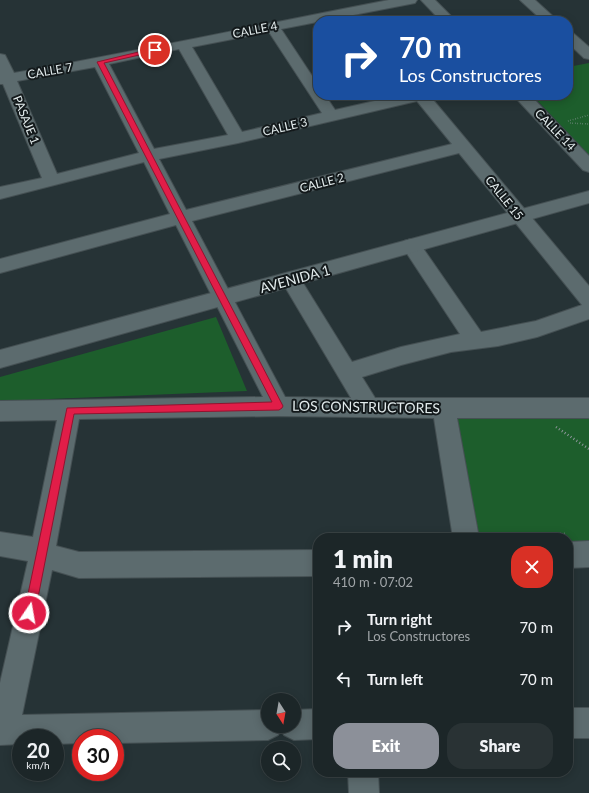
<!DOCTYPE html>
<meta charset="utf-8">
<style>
:root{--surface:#1c2628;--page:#293234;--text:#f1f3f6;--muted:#a0a5a8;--line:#3a4345;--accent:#8c9099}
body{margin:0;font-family:Lato,sans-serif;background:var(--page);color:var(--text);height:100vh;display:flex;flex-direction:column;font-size:15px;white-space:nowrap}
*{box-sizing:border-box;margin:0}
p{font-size:13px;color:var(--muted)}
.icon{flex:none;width:22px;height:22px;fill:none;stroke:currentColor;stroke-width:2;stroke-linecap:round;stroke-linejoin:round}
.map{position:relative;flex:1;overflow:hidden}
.panel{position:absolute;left:313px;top:533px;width:260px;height:244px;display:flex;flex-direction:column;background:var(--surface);border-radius:16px;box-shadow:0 2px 10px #0003,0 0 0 1px var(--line)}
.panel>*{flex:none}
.hud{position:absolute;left:313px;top:16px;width:260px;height:84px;border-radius:16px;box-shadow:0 2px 10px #0003,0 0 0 1px var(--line);background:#1a4fa0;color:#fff;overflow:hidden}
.needle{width:26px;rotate:169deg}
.buttons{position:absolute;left:261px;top:693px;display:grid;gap:8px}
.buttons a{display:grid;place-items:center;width:40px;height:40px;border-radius:50%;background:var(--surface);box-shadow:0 2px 10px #0003,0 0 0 1px var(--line);font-size:20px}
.speed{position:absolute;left:12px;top:729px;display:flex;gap:8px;font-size:20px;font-weight:700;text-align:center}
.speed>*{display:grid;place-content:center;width:52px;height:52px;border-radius:50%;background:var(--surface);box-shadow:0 2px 10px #0003,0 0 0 1px var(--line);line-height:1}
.speed small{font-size:10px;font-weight:400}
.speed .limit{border:6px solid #d22;background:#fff;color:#111}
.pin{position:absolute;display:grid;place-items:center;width:34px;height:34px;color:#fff;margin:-17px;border:2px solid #fff;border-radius:50%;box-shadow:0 1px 4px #0007}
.me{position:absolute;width:44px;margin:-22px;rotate:12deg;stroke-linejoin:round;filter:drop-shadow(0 0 3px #0008)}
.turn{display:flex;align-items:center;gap:14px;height:84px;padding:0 20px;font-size:18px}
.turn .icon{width:52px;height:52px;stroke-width:2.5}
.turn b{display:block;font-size:28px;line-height:34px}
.round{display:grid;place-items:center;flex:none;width:42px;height:42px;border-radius:16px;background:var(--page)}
.summary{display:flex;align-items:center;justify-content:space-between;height:68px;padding:0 20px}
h1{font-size:24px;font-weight:800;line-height:30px}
.primary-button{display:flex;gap:8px;margin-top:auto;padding:8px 20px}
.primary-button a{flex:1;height:46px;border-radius:16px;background:var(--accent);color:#fff;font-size:16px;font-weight:800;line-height:46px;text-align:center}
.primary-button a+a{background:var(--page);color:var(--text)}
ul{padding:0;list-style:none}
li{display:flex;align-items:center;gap:12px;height:52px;padding:0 20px}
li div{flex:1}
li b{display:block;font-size:15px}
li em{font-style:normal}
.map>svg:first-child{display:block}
</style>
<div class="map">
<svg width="589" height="793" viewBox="0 0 589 793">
<rect width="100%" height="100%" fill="#263336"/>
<g fill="#1d5e2c">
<path d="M589,63V155L532,95H568V67Z"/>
<path d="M216,317L247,391L0,401V377Z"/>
<path d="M589,414V543H568V538H478L456,417Z"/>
</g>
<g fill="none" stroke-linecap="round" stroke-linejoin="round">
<defs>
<g id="minor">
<path d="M389,0H417L415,3L410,4L281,29L318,85V95H325L335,110L401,95H429L589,286V319L537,337L498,346L451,352L401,365L362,377L375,398H589V418H457L479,538H453L434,418L279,416L79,419L56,546L79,552L318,550V576L79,578L52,570L22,715L268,710V726H294V710L318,709V739L294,740L284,735L281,729L278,735L268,740L115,743V738H81V743L55,744V738H21V744L0,745V683L28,561L0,556V532L33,537L57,420L0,421V401L263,397L176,225L0,273V259L170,214L144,162L0,199V187L42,178L3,84H0V54L5,55L14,73C140,51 264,24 389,0ZM269,32L322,113L242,132L192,47ZM179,49L228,135L154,149L109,64ZM95,67L139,153L57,174L17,81ZM417,101L452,144L186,210L159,159L238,143ZM459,153L582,305L536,321L481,332L418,241L411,239L404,241L402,246L460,334L401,347L352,362L298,275L291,273L284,275L281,280L351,398L285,397L192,221Z"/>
<path d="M421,0H435L456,21H441Z"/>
<path d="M520,0H535L558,21H543Z"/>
<path d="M568,32L573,33L589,47V59L584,58L568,43Z"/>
<path d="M513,95H530L589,156V172L583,170Z"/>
<path d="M589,541V567L568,568V542Z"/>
<rect x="568" y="708" width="21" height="30"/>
<path d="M348,772H378L379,793H349Z"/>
</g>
<path id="tertiary" d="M589,191V203L0,368V350Z"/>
</defs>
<use href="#minor" stroke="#455053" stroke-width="2"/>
<use href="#tertiary" stroke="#455053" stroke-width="2"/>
<g stroke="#8a9597" stroke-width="1.5" stroke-dasharray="0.5 2" stroke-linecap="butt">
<path d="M568,121L589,115"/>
<path d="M570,123L589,124"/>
</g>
<path stroke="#8a9597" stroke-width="2.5" stroke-dasharray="1 2.5" stroke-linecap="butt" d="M556,427L589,449"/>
<path stroke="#8a9597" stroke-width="3" stroke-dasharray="1 3.5" stroke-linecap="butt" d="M488,536L565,534"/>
<use href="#minor" fill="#5c6b6e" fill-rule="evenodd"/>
<use href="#tertiary" fill="#5c6b6e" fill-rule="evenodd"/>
</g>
<path fill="#e11d48" stroke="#92132f" d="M155,48L157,49V51L104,63L283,406L282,408L279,410L74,414L35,613L33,617L29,619L25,617L24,613L67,408L272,402L97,62Z"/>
<g text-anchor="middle" stroke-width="4" stroke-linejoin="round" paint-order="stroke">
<g font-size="12" fill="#e2ebec" stroke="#13191b">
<text transform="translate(255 30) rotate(-11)" y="4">CALLE 4</text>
<text transform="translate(50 71) rotate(-10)" y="4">CALLE 7</text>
<text transform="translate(26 120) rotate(68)" y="4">PASAJE 1</text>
<text transform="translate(285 127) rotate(-13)" y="4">CALLE 3</text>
<text transform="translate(555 130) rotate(46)" y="4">CALLE 14</text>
<text transform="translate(322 183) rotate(-14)" y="4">CALLE 2</text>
<text transform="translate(504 198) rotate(51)" y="4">CALLE 15</text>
</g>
<g font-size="14" fill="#e2ebec" stroke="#13191b">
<text transform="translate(295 279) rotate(-15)" y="5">AVENIDA 1</text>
<text transform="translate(366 407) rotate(1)" y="5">LOS CONSTRUCTORES</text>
</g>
</g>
</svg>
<div class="buttons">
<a><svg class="needle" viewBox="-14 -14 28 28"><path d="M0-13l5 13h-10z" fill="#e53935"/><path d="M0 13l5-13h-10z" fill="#a0a5a8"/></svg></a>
<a><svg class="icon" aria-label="search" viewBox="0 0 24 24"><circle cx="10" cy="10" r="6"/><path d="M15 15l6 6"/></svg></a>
</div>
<div class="speed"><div>20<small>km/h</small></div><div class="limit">30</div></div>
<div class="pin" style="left:155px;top:50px;background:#d93025"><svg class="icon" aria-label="arrive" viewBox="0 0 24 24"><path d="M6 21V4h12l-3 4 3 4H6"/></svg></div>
<svg class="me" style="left:29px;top:613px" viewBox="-20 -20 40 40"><circle r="17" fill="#e11d48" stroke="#fff" stroke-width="3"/><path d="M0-11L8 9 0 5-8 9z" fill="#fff"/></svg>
<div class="hud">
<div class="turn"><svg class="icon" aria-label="right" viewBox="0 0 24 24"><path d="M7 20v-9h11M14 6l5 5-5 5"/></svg><div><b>70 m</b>Los Constructores</div></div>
</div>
<section class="panel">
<div class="summary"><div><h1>1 min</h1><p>410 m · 07:02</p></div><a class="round" style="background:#d93025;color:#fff"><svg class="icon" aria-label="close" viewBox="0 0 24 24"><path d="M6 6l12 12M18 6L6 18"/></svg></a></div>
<ul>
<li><svg class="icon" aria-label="right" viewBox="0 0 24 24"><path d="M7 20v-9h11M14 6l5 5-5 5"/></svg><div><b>Turn right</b><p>Los Constructores</p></div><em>70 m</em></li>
<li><svg class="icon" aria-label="left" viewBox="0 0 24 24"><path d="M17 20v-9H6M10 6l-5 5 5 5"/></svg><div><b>Turn left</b></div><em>70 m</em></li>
</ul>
<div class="primary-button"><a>Exit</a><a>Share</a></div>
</section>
</div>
